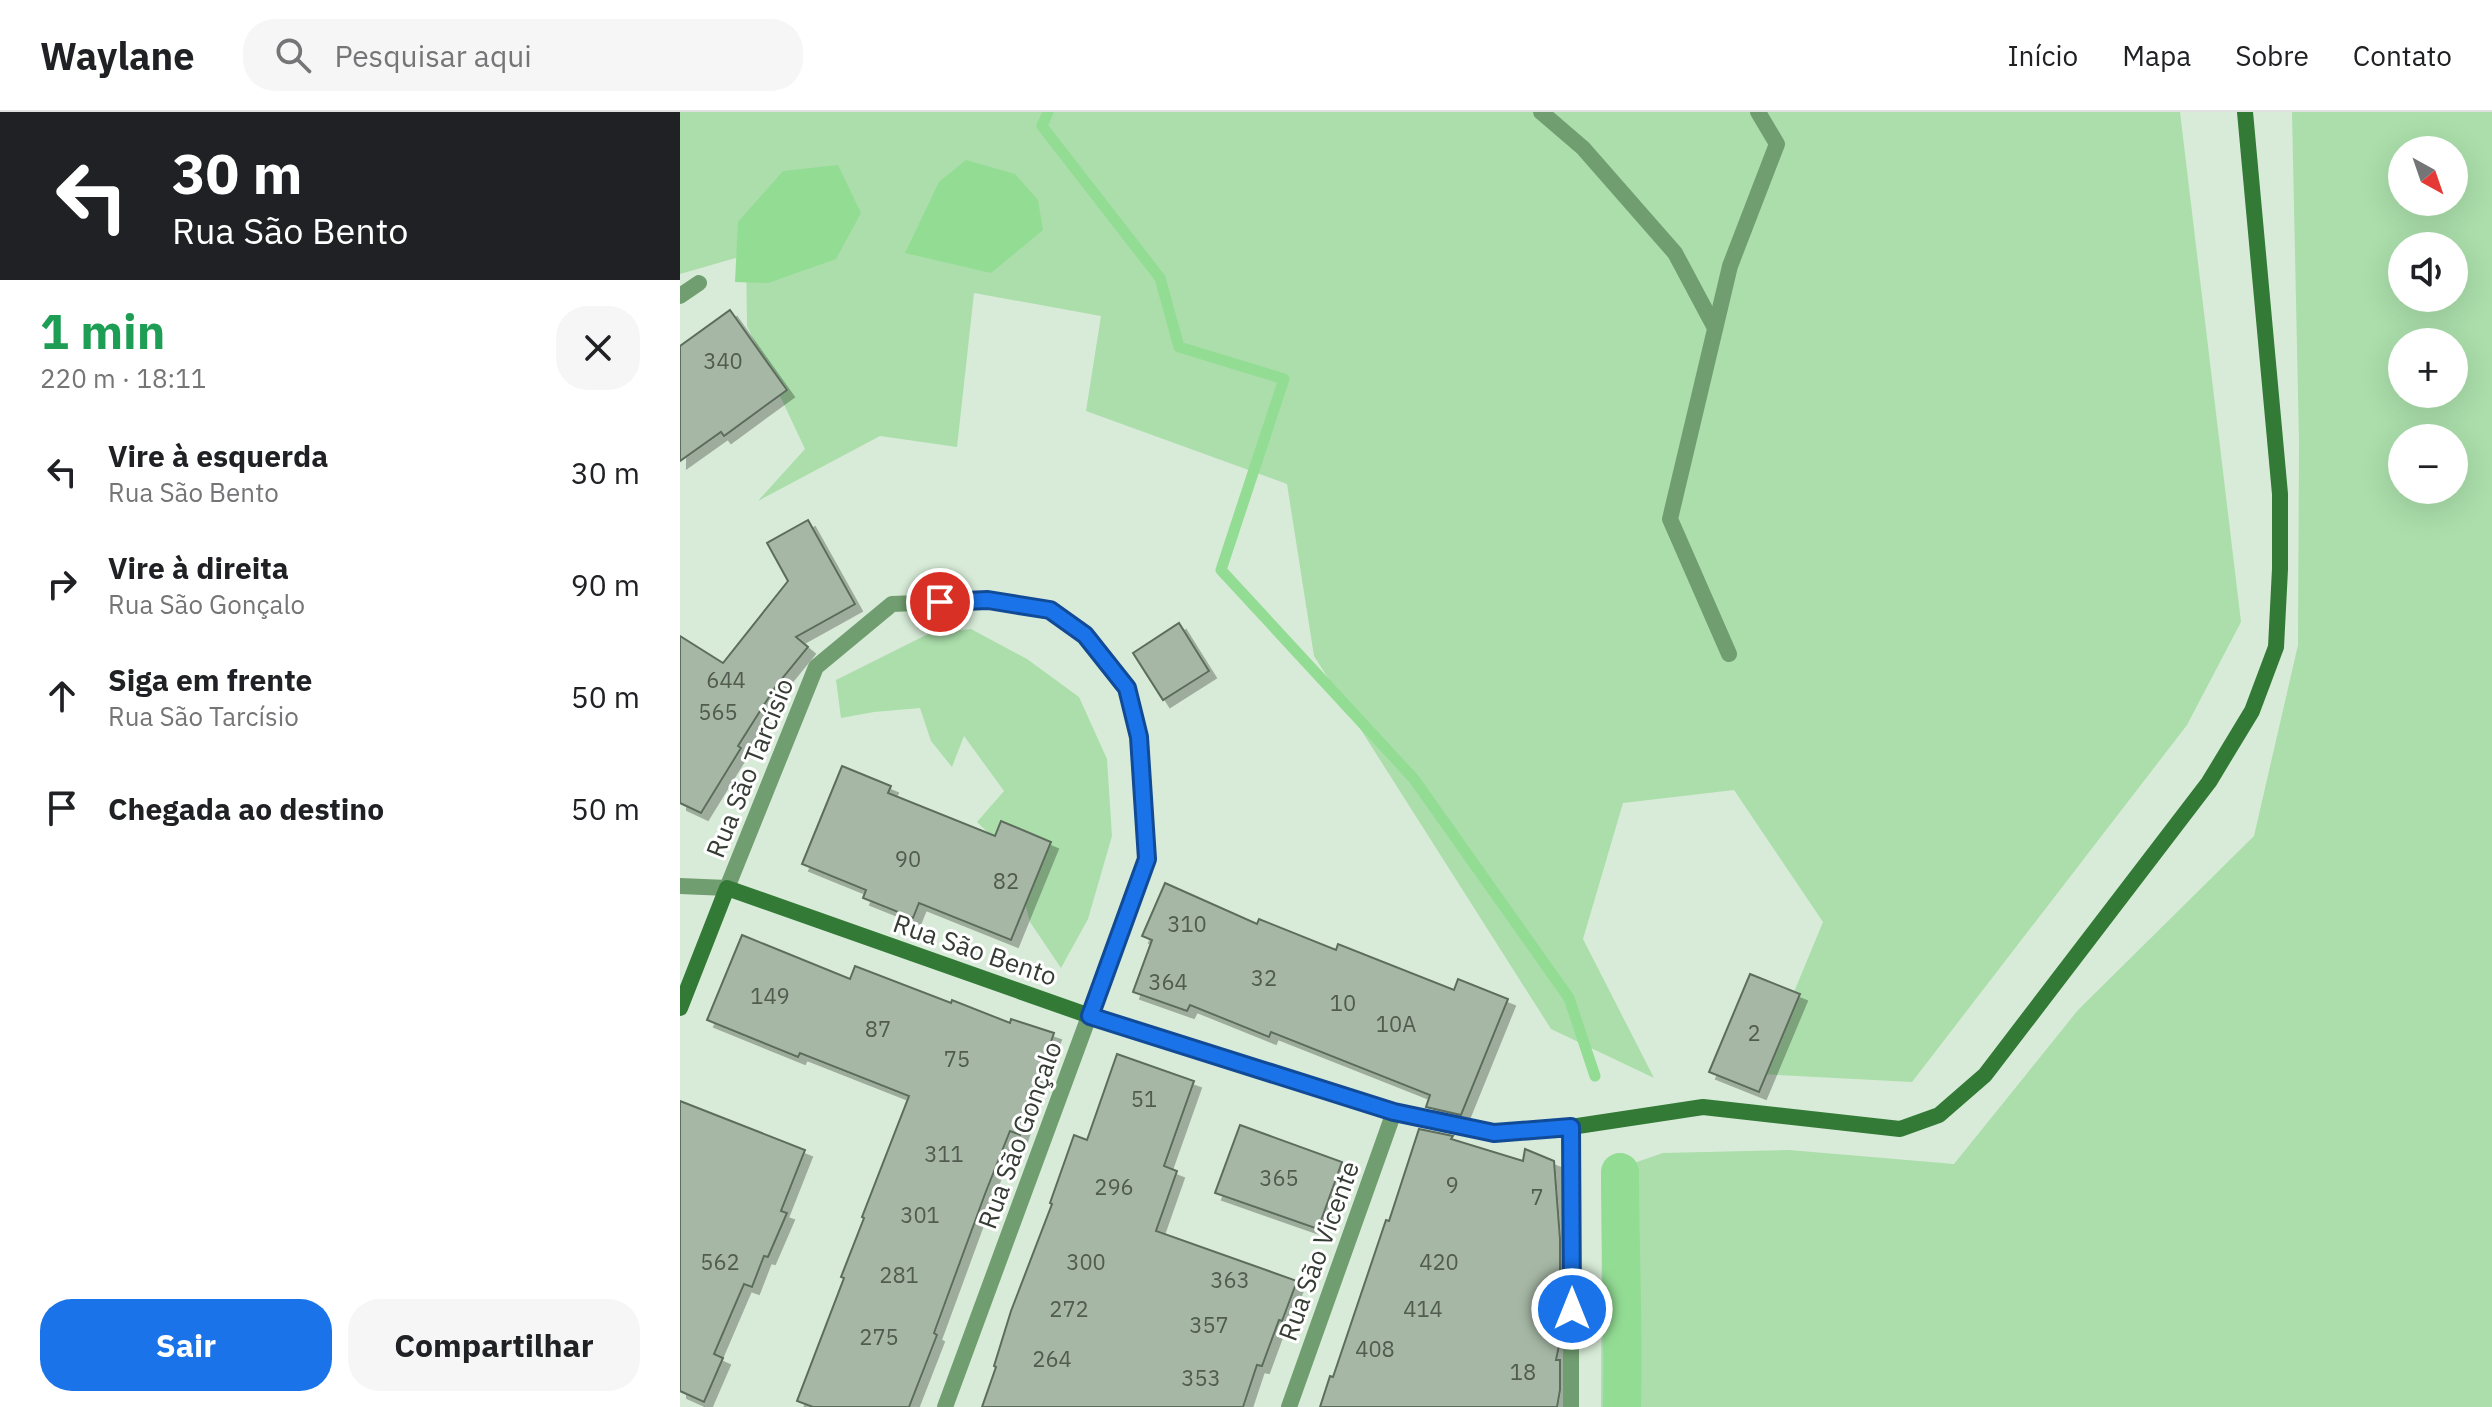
<!DOCTYPE html>
<html lang="pt">
<meta charset="utf-8">
<style>
:root{--surface:#fff;--page:#f6f6f6;--text:#202124;--muted:#757577;--line:#e0e0e0;--accent:#1a73e8}
body{margin:0;font-family:"IBM Plex Sans",sans-serif;background:var(--page);color:var(--text);height:100vh;display:flex;flex-direction:column;font-size:30px;white-space:nowrap}
*{box-sizing:border-box;margin:0}
p{font-size:26px;color:var(--muted)}
.icon{flex:none;width:44px;height:44px;fill:none;stroke:currentColor;stroke-width:2;stroke-linecap:round;stroke-linejoin:round}
.map{position:relative;flex:1;overflow:hidden}
.side{display:flex;flex-direction:column;background:var(--surface);width:680px}
.side>*{flex:none}
.top-card{background:#202124;color:#fff;overflow:hidden}
.needle{width:52px;rotate:140deg}
.fabs{position:absolute;left:1708px;top:24px;display:grid;gap:16px}
.fabs a{display:grid;place-items:center;width:80px;height:80px;border-radius:50%;background:var(--surface);box-shadow:0 8px 32px #0002;font-size:40px}
.pin{position:absolute;display:grid;place-items:center;width:68px;height:68px;color:#fff;margin:-34px;border:4px solid #fff;border-radius:50%;box-shadow:0 2px 8px #0007}
.me{position:absolute;width:88px;margin:-44px;rotate:0deg;stroke-linejoin:round;filter:drop-shadow(0 0 6px #0008)}
.turn{display:flex;align-items:center;gap:28px;height:168px;padding:0 40px;font-size:36px}
.turn .icon{width:104px;height:104px;stroke-width:2.5}
.turn b{display:block;font-size:56px;line-height:68px}
.round{display:grid;place-items:center;flex:none;width:84px;height:84px;border-radius:32px;background:var(--page)}
.overview{display:flex;align-items:center;justify-content:space-between;height:136px;padding:0 40px}
h1{font-size:48px;font-weight:700;line-height:60px;color:#1e9e55}
.button{display:flex;gap:16px;margin-top:auto;padding:16px 40px}
.button a{flex:1;height:92px;border-radius:32px;background:var(--accent);color:#fff;font-size:32px;font-weight:700;line-height:92px;text-align:center}
.button a+a{background:var(--page);color:var(--text)}
ul{padding:0;list-style:none}
li{display:flex;align-items:center;gap:24px;height:112px;padding:0 40px}
li div{flex:1}
li b{display:block;font-size:30px}
li em{font-style:normal}
header{display:flex;align-items:center;gap:48px;box-sizing:border-box;height:112px;padding:0 40px;background:var(--surface);border-bottom:2px solid var(--line)}
header strong{font-size:38px}
nav{display:flex;gap:44px;margin-inline-start:auto;font-size:28px}
.search{width:560px;height:72px;background:var(--page);display:flex;align-items:center;gap:20px;box-sizing:border-box;padding:0 28px;border-radius:32px;color:var(--muted);font-size:30px}
main{display:flex;flex:1;min-height:0}
.map>svg:first-child{display:block}
</style>
<header>
<strong>Waylane</strong>
<div class="search"><svg class="icon" aria-label="search" viewBox="0 0 24 24"><circle cx="10" cy="10" r="6"/><path d="M15 15l6 6"/></svg>Pesquisar aqui</div>
<nav><a>Início</a><a>Mapa</a><a>Sobre</a><a>Contato</a></nav>
</header>
<main>
<section class="side">
<div class="top-card">
<div class="turn"><svg class="icon" aria-label="left" viewBox="0 0 24 24"><path d="M17 20v-9H6M10 6l-5 5 5 5"/></svg><div><b>30 m</b>Rua São Bento</div></div>
</div>
<div class="overview"><div><h1>1 min</h1><p>220 m · 18:11</p></div><a class="round"><svg class="icon" aria-label="close" viewBox="0 0 24 24"><path d="M6 6l12 12M18 6L6 18"/></svg></a></div>
<ul>
<li><svg class="icon" aria-label="left" viewBox="0 0 24 24"><path d="M17 20v-9H6M10 6l-5 5 5 5"/></svg><div><b>Vire à esquerda</b><p>Rua São Bento</p></div><em>30 m</em></li>
<li><svg class="icon" aria-label="right" viewBox="0 0 24 24"><path d="M7 20v-9h11M14 6l5 5-5 5"/></svg><div><b>Vire à direita</b><p>Rua São Gonçalo</p></div><em>90 m</em></li>
<li><svg class="icon" aria-label="ahead" viewBox="0 0 24 24"><path d="M12 20V5M6 11l6-6 6 6"/></svg><div><b>Siga em frente</b><p>Rua São Tarcísio</p></div><em>50 m</em></li>
<li><svg class="icon" aria-label="arrive" viewBox="0 0 24 24"><path d="M6 21V4h12l-3 4 3 4H6"/></svg><div><b>Chegada ao destino</b></div><em>50 m</em></li>
</ul>
<div class="button"><a>Sair</a><a>Compartilhar</a></div>
</section>
<div class="map">
<svg width="1812" height="1295" viewBox="0 0 1812 1295">
<defs>
<filter id="shadow"><feDropShadow dx="7" dy="7" stdDeviation="0" flood-color="#0004"/></filter>
</defs>
<rect width="100%" height="100%" fill="#d8ebd8"/>
<g fill="#abdeab" fill-rule="evenodd">
<path d="M0,0H1500L1561,510L1507,613L1232,970L1080,962L1143,810L1054,678L943,691L903,827L974,966L871,917L634,544L607,372L406,299L421,204L294,181L277,335L200,324L78,389L125,337L67,214L66,143L0,162Z"/>
<path d="M1612,0H1812V1295H921L922,1062L983,1041L1109,1038L1274,1052L1398,898L1574,724L1618,533L1619,330ZM1774,38V90H1722V38ZM1774,134V186H1722V134ZM1722,230H1774V282H1722ZM1722,326H1774V378H1722Z"/>
<path d="M291,517L347,547L399,585L427,647L432,724L408,807L381,856L350,810L332,744L297,710L324,679L284,624L272,655L251,629L240,596L194,600L161,606L156,568L248,522Z"/>
</g>
<g fill="#93dc94">
<path d="M286,48L335,62L358,88L363,118L311,161L225,141L259,70Z"/>
<path d="M158,53L181,101L156,147L88,171L55,170L58,110L103,59Z"/>
</g>
<g fill="none" stroke-linecap="round" stroke-linejoin="round">
<path stroke="#93dc94" stroke-width="11" d="M368,0L362,14L480,166L499,235L604,267L541,458L734,667L889,886L915,964"/>
<path stroke="#93dc94" stroke-width="38" d="M940,1060C940,1138 944,1216 942,1295"/>
</g>
<g fill="#a6b7a5" stroke="#5d6d5d" stroke-width="2" filter="url(#shadow)">
<path d="M50,198L107,278L44,324L41,320L0,349V234Z"/>
<path d="M128,408L175,492L116,525L128,535L96,574L58,634L61,636L21,701L0,691V524L43,551L108,469L87,431Z"/>
<path d="M499,511L529,559L483,588L453,541Z"/>
<path d="M162,654L211,674L208,681L315,724L321,709L371,730L331,828L239,791L233,806L183,786L186,778L122,752Z"/>
<path d="M485,771L577,812L579,807L656,838L658,832L774,878L778,867L828,887L781,1003L746,995L750,983L591,920L589,925L510,893L507,899L453,880L472,828L462,824Z"/>
<path d="M62,823L170,867L175,854L271,891L272,888L330,911L331,907L374,921L340,1023L330,1019L305,1082L254,1221L257,1223L229,1295H133L117,1289L164,1166L161,1165L184,1106L182,1105L229,984L120,941L118,945L27,908Z"/>
<path d="M1070,862L1120,882L1079,980L1029,960Z"/>
<path d="M437,942L514,969L484,1054L497,1059L476,1119L617,1169L602,1209L599,1208L582,1254L577,1253L563,1295H302L316,1255L314,1254L331,1199L372,1092L370,1091L394,1023L407,1028Z"/>
<path d="M0,989L125,1038L101,1099L107,1101L88,1145L84,1144L72,1175L64,1172L34,1242L43,1246L24,1290L0,1279Z"/>
<path d="M560,1013L662,1050L638,1117L535,1081Z"/>
<path d="M739,1017L773,1024L771,1027L843,1049L845,1037L874,1049L880,1127V1195L877,1208L880,1209V1229L876,1248H880V1278L877,1295H640L650,1264L653,1265L706,1108L709,1109Z"/>
</g>
<g fill="none" stroke-linecap="round" stroke-linejoin="round">
<g stroke="#719e70" stroke-width="16">
<path d="M861,0L903,36L995,141L1035,216"/>
<path d="M0,184L19,171"/>
<path d="M1049,542L990,407L1050,154L1097,32L1078,0"/>
<path d="M0,774L47,776L136,555L212,492L308,488L370,498L405,523L447,576L459,625L467,747L265,1295"/>
<path d="M891,1015V1295"/>
<path d="M609,1295L714,1000"/>
</g>
<path stroke="#327a36" stroke-width="16" d="M0,896L47,776L410,904L714,1000L814,1021L891,1015L1023,995L1220,1017L1259,1003L1305,963L1529,670L1572,599L1596,535L1600,457V382L1565,0"/>
</g>
<g fill="none" stroke-linecap="round" stroke-linejoin="round">
<defs>
<path id="route" d="M260,490L308,488L370,498L405,523L447,576L459,625L467,747L410,904L714,1000L814,1021L891,1015L892,1197"/>
</defs>
<use href="#route" stroke="#114b97" stroke-width="20"/>
<use href="#route" stroke="#1a73e8" stroke-width="14"/>
</g>
<g text-anchor="middle" stroke-width="6" stroke-linejoin="round" paint-order="stroke">
<g font-size="22" fill="#515b50">
<text x="43" y="257">340</text>
<text x="46" y="576">644</text>
<text x="38" y="608">565</text>
<text x="228" y="755">90</text>
<text x="326" y="777">82</text>
<text x="507" y="820">310</text>
<text x="584" y="874">32</text>
<text x="488" y="878">364</text>
<text x="90" y="892">149</text>
<text x="663" y="899">10</text>
<text x="716" y="920">10A</text>
<text x="198" y="925">87</text>
<text x="1074" y="929">2</text>
<text x="277" y="955">75</text>
<text x="464" y="995">51</text>
<text x="264" y="1050">311</text>
<text x="599" y="1074">365</text>
<text x="772" y="1081">9</text>
<text x="434" y="1083">296</text>
<text x="857" y="1093">7</text>
<text x="240" y="1111">301</text>
<text x="40" y="1158">562</text>
<text x="406" y="1158">300</text>
<text x="759" y="1158">420</text>
<text x="219" y="1171">281</text>
<text x="550" y="1176">363</text>
<text x="389" y="1205">272</text>
<text x="743" y="1205">414</text>
<text x="529" y="1221">357</text>
<text x="199" y="1233">275</text>
<text x="695" y="1245">408</text>
<text x="372" y="1255">264</text>
<text x="843" y="1268">18</text>
<text x="521" y="1274">353</text>
</g>
<g font-size="26" fill="#353c34" stroke="#fff">
<text transform="translate(70 656) rotate(-68)" y="9">Rua São Tarcísio</text>
<text transform="translate(295 838) rotate(19)" y="9">Rua São Bento</text>
<text transform="translate(340 1023) rotate(-70)" y="9">Rua São Gonçalo</text>
<text transform="translate(639 1139) rotate(-70)" y="9">Rua São Vicente</text>
</g>
</g>
</svg>
<div class="fabs">
<a><svg class="needle" viewBox="-14 -14 28 28"><path d="M0-13l5 13h-10z" fill="#e53935"/><path d="M0 13l5-13h-10z" fill="#757577"/></svg></a>
<a><svg class="icon" aria-label="sound" viewBox="0 0 24 24"><path d="M4 9h4l5-4v14l-5-4H4zM17 9q2 3 0 6"/></svg></a>
<a>+</a>
<a>−</a>
</div>
<div class="pin" style="left:260px;top:490px;background:#d93025"><svg class="icon" aria-label="arrive" viewBox="0 0 24 24"><path d="M6 21V4h12l-3 4 3 4H6"/></svg></div>
<svg class="me" style="left:892px;top:1197px" viewBox="-20 -20 40 40"><circle r="17" fill="#1a73e8" stroke="#fff" stroke-width="3"/><path d="M0-11L8 9 0 5-8 9z" fill="#fff"/></svg>
</div>
</main>
